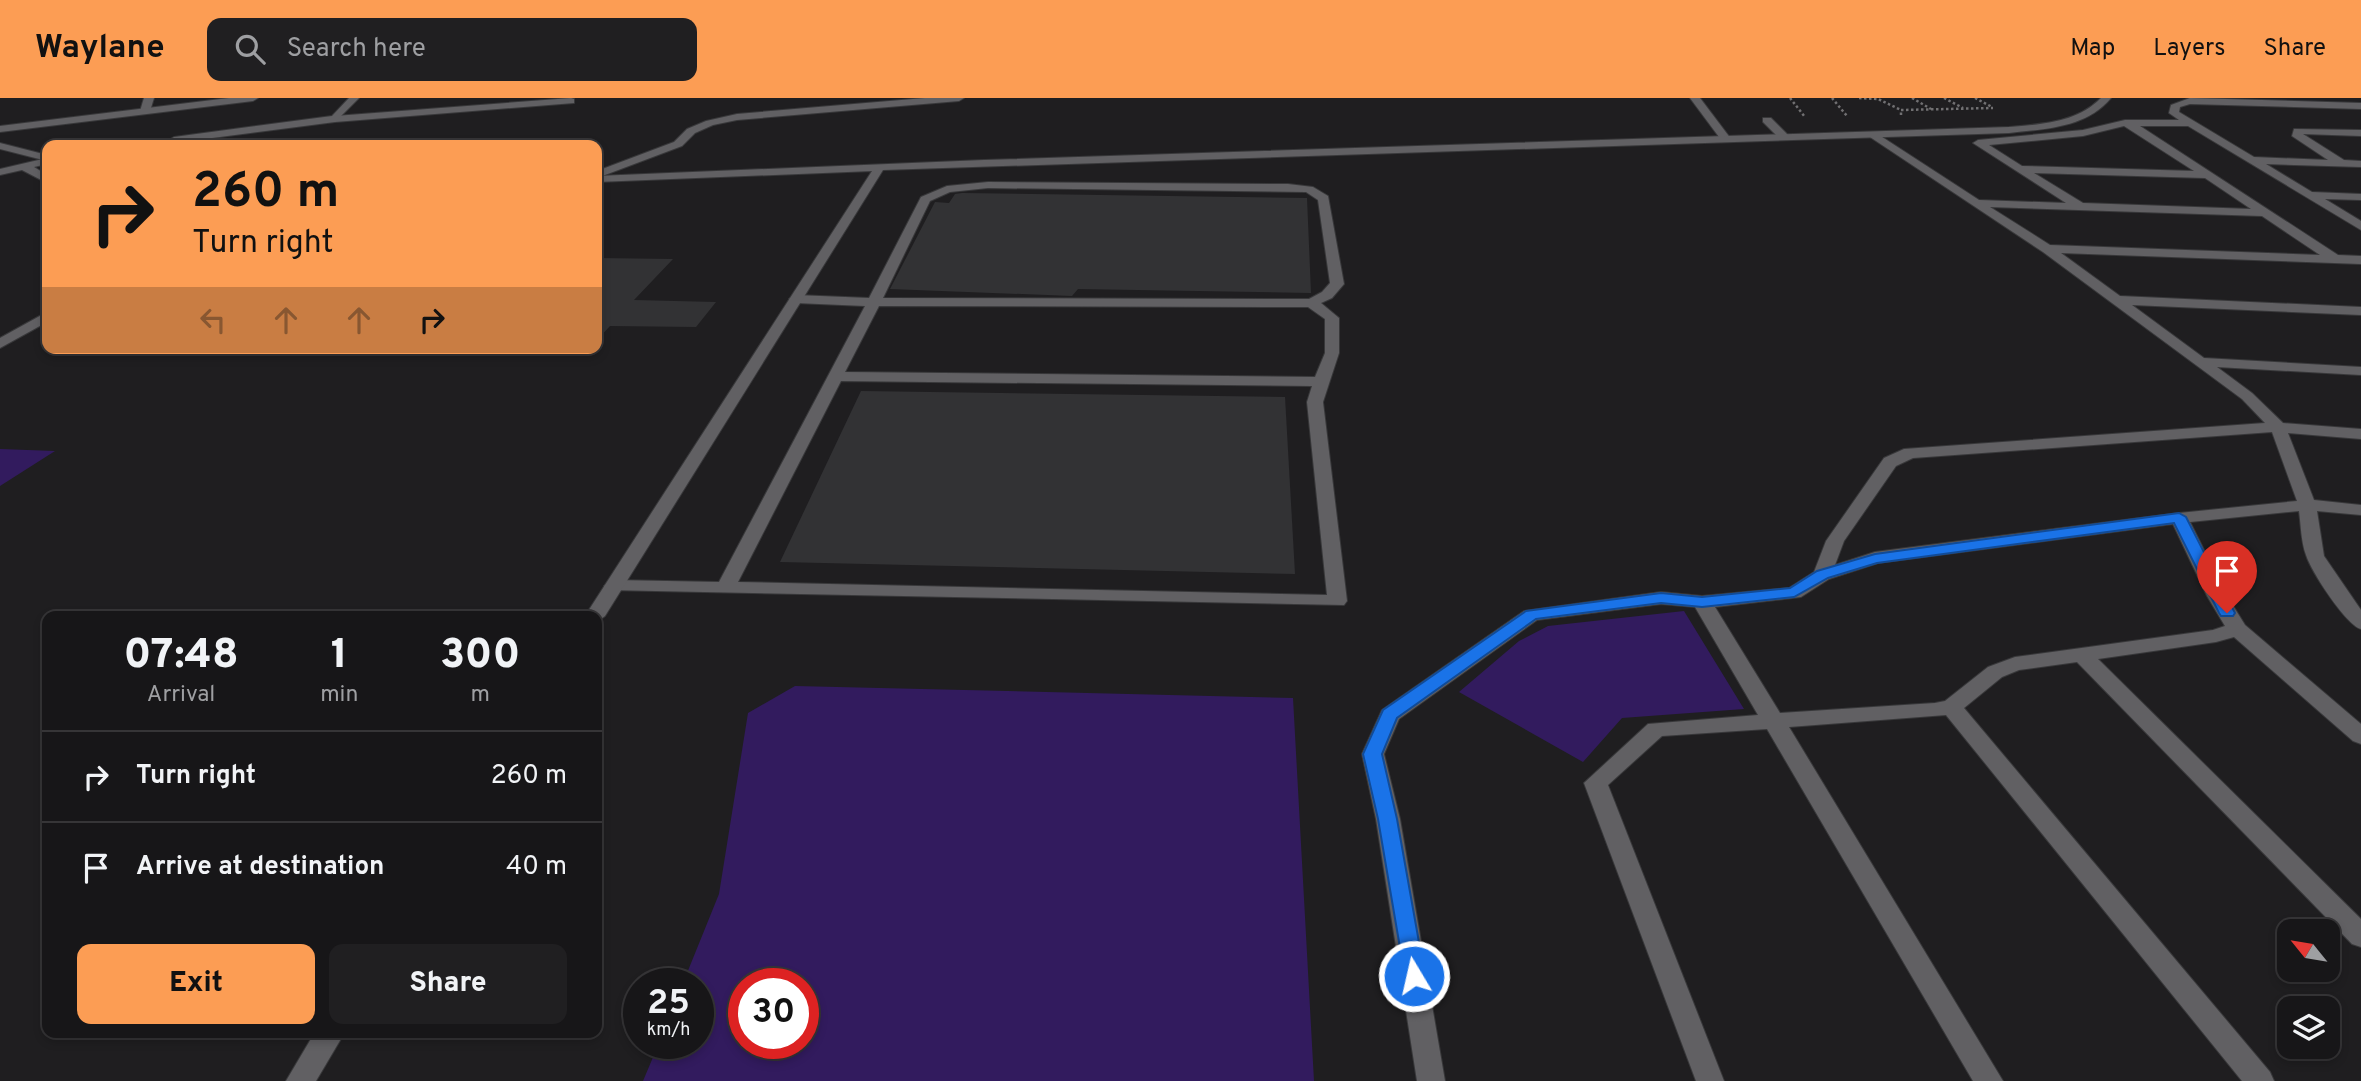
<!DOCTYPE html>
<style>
:root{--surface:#171618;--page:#201f21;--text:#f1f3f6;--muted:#9e9fa2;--line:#363537;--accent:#fc9d54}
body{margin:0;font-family:Overpass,sans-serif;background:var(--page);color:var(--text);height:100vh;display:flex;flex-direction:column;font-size:26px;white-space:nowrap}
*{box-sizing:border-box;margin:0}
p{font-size:23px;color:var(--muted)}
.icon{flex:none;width:38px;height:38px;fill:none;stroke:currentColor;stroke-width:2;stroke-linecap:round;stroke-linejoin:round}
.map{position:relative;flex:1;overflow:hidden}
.side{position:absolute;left:42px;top:513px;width:560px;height:427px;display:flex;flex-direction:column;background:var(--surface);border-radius:14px;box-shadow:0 4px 10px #0003,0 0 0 2px var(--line)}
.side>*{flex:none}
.top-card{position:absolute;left:42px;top:42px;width:560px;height:214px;border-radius:14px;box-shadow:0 4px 10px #0003,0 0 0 2px var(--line);background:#fc9d54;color:#111;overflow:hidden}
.needle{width:46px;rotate:300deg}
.controls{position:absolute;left:2277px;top:821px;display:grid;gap:14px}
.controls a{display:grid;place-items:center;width:63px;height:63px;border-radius:14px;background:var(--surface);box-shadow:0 4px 10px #0003,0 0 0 2px var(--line);font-size:35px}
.speed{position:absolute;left:623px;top:870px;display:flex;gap:14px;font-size:35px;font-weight:700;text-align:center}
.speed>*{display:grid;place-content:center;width:91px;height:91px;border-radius:50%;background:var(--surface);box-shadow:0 4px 10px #0003,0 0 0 2px var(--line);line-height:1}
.speed small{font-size:18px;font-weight:400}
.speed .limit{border:10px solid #d22;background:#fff;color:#111}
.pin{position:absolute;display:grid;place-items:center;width:60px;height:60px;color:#fff;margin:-72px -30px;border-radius:50% 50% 50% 0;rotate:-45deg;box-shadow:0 0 7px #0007}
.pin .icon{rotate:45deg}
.me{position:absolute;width:77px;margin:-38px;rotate:351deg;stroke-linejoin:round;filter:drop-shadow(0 0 5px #0008)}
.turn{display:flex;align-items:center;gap:24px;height:147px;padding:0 35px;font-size:32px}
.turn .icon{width:91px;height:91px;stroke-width:2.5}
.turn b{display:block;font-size:49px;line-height:60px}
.lanes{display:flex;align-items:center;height:66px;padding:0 35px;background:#0003;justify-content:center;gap:35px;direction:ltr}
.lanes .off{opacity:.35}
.eta{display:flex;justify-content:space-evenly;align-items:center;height:119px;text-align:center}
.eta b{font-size:42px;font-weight:800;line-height:49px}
.action{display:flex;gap:14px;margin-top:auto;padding:14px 35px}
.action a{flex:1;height:80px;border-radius:14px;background:var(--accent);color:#111;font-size:28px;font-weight:800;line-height:80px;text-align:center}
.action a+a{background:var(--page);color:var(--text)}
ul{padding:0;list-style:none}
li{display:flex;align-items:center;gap:21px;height:91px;padding:0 35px;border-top:2px solid var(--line)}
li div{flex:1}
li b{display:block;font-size:26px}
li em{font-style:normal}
header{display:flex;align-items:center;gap:42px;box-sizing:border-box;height:98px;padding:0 35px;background:var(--accent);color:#111}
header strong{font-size:33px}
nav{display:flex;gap:38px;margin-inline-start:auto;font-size:24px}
.search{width:490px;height:63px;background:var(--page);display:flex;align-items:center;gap:18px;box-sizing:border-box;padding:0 24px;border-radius:14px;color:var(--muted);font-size:26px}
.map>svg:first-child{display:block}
</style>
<header>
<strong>Waylane</strong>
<div class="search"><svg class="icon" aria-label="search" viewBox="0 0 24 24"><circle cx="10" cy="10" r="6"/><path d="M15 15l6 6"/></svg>Search here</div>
<nav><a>Map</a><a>Layers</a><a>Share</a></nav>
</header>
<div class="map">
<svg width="2361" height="983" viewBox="0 0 2361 983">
<rect width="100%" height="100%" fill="#1f1e20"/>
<g fill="#321b5e" fill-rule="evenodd">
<path d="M0,351L55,353L0,388Z"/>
<path d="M1684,513L1744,611L1622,620L1583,664L1459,594L1519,543L1548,528Z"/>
<path d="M795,588L1293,600L1314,983H643L659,945H698V886L683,885L719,796L748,615ZM744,886H803V945H744Z"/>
</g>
<g fill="#323234">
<path d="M962,95L1307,100L1311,195L1078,191L1072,198L890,191L935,104L949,105L955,96Z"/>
<path d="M597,160L673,161L634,202L716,204L696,229L610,228L597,242Z"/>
<path d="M861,293L1285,299L1295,476L780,464Z"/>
</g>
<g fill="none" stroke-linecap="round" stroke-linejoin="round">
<defs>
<g id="service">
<path d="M144,0H154L150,13L145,16L140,13Z"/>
<path d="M571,0L574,1V5L335,24L330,21L335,18Z"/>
<path d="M988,84L1288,86L1313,89L1328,98L1344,186L1332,200L1321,205L1339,220V255L1323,304L1347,503L1344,507L607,492L604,488L614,482L719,484L865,208L796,205L789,201L796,197L869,200L921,99L947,88ZM988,90L1306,94L1318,102L1330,185L1322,194L1309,201L883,200L930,103L950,94ZM879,208L1308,209L1325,221V255L1315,279L845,274ZM841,283L1312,288L1307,304L1327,497L738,484Z"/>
</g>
<g id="minor">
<path d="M229,0H258L253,3L0,34V28Z"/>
<path d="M349,0H359L335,24L174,45L169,42L174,39L332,18Z"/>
<path d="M925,0H964L959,3L737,22L713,27L695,35L682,48L597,80V73L674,44L687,31L706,23L737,16Z"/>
<path d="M1690,0H1700L1731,41L1730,43H1722Z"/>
<path d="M2190,0L2361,5V11L2190,6L2180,9L2179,14L2254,59L2328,62L2292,38L2294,31L2361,32V38L2303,36L2344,62L2361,63V69L2266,66L2312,94L2361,96V102L2325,101L2361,123V132L2188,28H2140L2338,157L2361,158V166L2061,155L2120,198L2361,209V217L2132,207L2204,260L2361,269V277L2217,269L2252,295L2283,325L2361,331V341L2288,335L2314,402L2361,407V417L2317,413L2324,458L2361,512V531C2346,527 2311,473 2306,457C2301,444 2301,427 2299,413L2190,424L2227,498L2245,527L2361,626V646L2353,643L2234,539L2216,544L2098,561L2361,821V849L2352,846L2077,564L2019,572L2002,579L1964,610L2270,974L2274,983H2242L1946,617L1789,629L2003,983H1973L1767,631L1662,638L1608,687L1724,983H1696L1584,685L1648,626L1758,617L1695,509L1661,506L1537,522L1399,621L1384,656L1400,721L1445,983H1417L1376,721L1362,656L1382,612L1524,513L1661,494L1702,498L1789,490L1814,474L1826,443L1884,360L1904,351L2265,325L2242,301L2043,154L1867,37L1876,35L1979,102L2066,105L1973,45L1978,42L2083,32L2125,22H2179L2169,15L2171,7ZM2124,28L2194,73L2022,68L1989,47L2083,38ZM2034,75L2205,80L2251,111L2083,105ZM1990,109L2262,118L2320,157L2050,147ZM2272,334L2297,403L2179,415L1875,454L1835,467L1844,443L1896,368L1913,360ZM2173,426L2207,498L2225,528L2213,532L2015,559L1988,569L1945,603L1935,605L1780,615L1715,509L1801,499L1829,481L1878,465Z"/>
<path d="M1763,20H1771L1788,37V41H1780L1763,24Z"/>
<path d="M47,60V66L34,69L47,77V85L22,72L0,77V71Z"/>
<path d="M47,214V224L0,250V240Z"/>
</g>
<g id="tertiary">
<path d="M2101,0H2111C2086,30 2045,31 2009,35L883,72L605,518L597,524V518H585L872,73L597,84V78L984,62L2009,29C2042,26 2076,25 2101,0Z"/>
<path d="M0,45L47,57V63L0,51Z"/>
<path d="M315,934H345L316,983H286Z"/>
</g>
</defs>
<use href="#service" stroke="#38383a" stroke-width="2"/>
<use href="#minor" stroke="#38383a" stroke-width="2"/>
<use href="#tertiary" stroke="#38383a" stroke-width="2"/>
<g stroke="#717072" stroke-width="2.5" stroke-dasharray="2.5 2.5" stroke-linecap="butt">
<path d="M1790,0L1805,19"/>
<path d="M1832,0L1847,18"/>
<path d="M1859,0L1878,1L1901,12"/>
<path d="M1912,0L1931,11"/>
<path d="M1944,0L1963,10"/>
<path d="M1975,0L1992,9"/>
<path d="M1901,17V12L1993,10"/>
</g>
<use href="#service" fill="#616063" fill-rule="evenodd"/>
<use href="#minor" fill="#616063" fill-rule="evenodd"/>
<use href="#tertiary" fill="#616063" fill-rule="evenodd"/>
</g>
<path fill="#1a73e8" stroke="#114b97" stroke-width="2" d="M2179,415L2186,419L2235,515L2233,518H2221L2219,515L2174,425L1877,465L1828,480L1794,499L1702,509L1661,505L1536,521L1397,620L1382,656L1397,721L1425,878L1422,885L1414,887L1406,885L1378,721L1363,656L1383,612L1526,513L1661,495L1702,499L1790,490L1817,473L1875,456Z"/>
</svg>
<div class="controls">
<a><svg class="needle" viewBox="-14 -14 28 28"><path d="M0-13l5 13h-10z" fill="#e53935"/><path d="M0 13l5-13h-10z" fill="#9e9fa2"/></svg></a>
<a><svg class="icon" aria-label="layers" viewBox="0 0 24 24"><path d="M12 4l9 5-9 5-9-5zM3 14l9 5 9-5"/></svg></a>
</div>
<div class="speed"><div>25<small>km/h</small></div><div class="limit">30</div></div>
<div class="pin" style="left:2227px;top:515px;background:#d93025"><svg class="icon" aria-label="arrive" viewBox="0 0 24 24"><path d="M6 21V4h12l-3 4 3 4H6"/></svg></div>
<svg class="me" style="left:1414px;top:878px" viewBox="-20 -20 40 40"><circle r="17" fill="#1a73e8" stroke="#fff" stroke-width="3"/><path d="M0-11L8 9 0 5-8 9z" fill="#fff"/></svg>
<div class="top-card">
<div class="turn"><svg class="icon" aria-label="right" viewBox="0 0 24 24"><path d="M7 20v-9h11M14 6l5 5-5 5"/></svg><div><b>260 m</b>Turn right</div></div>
<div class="lanes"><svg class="icon off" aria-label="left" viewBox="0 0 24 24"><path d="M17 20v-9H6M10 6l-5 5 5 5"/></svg><svg class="icon off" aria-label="ahead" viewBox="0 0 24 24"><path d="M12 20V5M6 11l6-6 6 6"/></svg><svg class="icon off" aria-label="ahead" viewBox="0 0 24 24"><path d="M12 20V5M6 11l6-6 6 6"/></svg><svg class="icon" aria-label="right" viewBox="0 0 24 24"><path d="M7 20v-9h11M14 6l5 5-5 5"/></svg></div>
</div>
<section class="side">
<div class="eta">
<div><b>07:48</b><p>Arrival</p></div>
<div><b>1</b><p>min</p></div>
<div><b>300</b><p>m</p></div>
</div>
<ul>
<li><svg class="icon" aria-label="right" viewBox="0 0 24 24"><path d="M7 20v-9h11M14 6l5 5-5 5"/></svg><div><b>Turn right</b></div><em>260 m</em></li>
<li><svg class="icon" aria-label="arrive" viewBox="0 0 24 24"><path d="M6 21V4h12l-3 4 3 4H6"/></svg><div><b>Arrive at destination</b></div><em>40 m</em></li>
</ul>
<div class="action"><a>Exit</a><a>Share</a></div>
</section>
</div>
